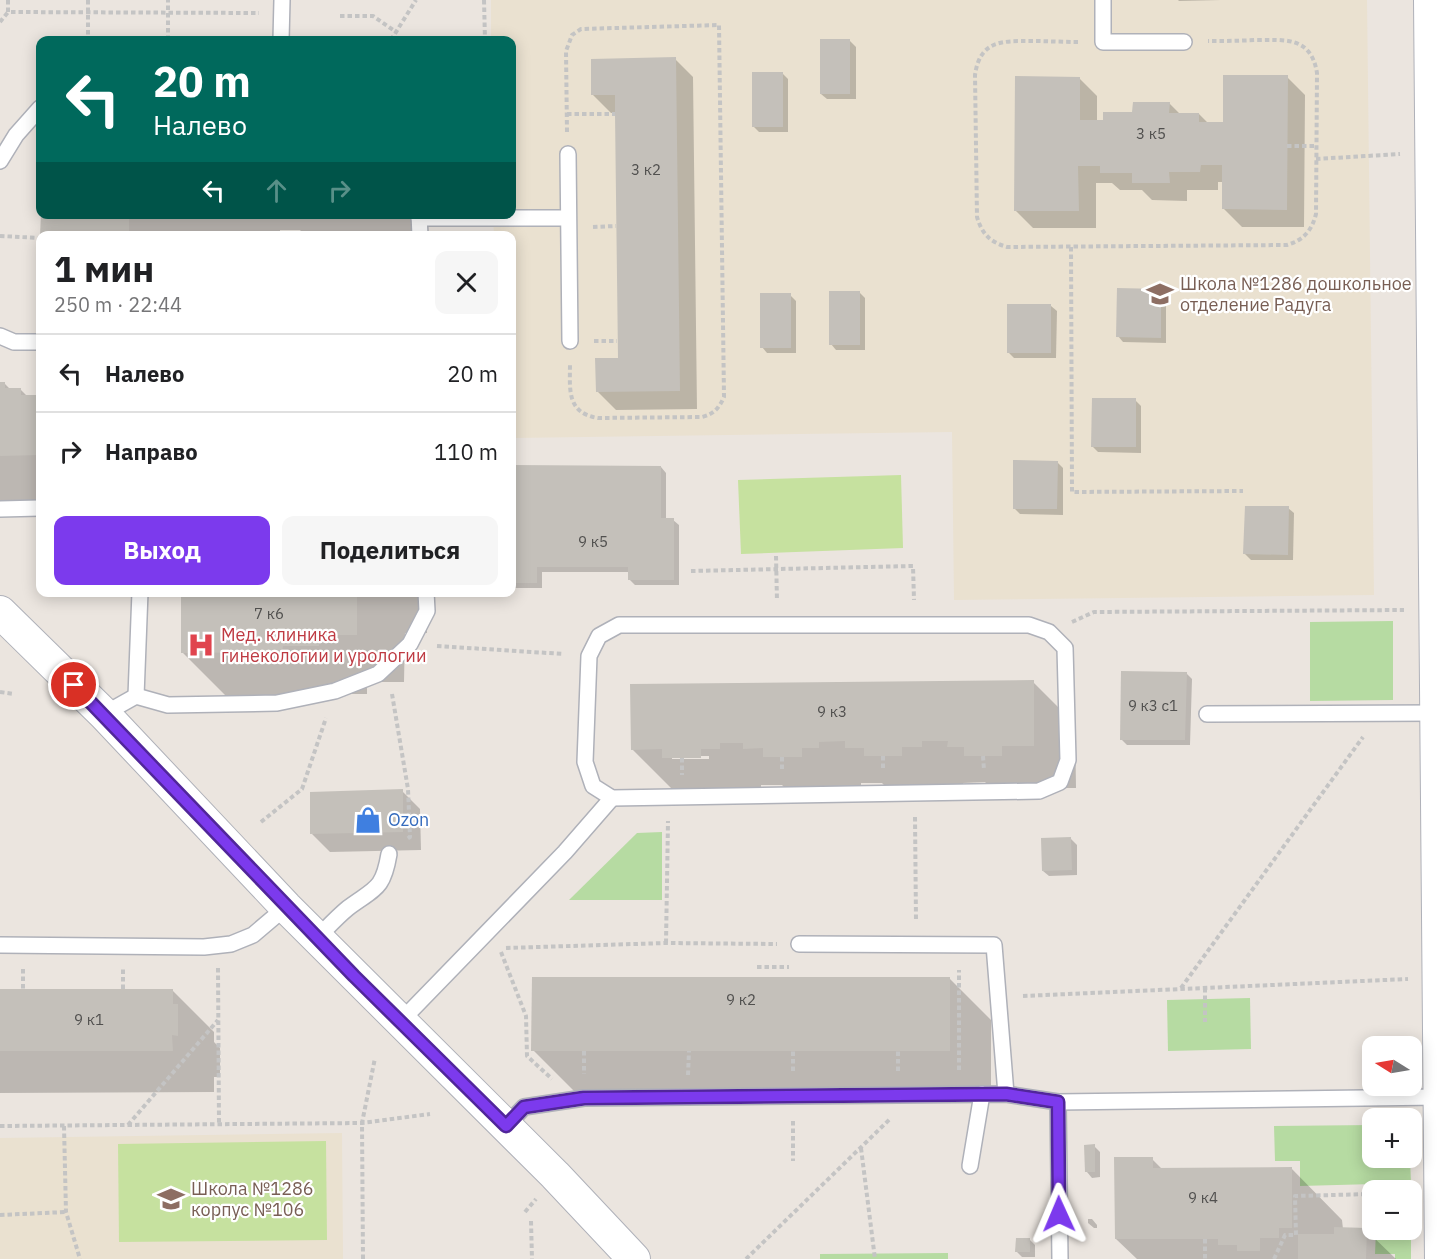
<!DOCTYPE html>
<html lang="ru">
<meta charset="utf-8">
<style>
:root{--surface:#fff;--page:#f6f6f6;--text:#202124;--muted:#757577;--line:#e0e0e0;--accent:#7c3aed}
body{margin:0;font-family:"IBM Plex Sans",sans-serif;background:var(--page);color:var(--text);height:100vh;display:flex;flex-direction:column;font-size:22px;white-space:nowrap}
*{box-sizing:border-box;margin:0}
p{font-size:20px;color:var(--muted)}
.icon{flex:none;width:33px;height:33px;fill:none;stroke:currentColor;stroke-width:2;stroke-linecap:round;stroke-linejoin:round}
.map{position:relative;flex:1;overflow:hidden}
.panel{position:absolute;left:36px;top:231px;width:480px;height:366px;display:flex;flex-direction:column;background:var(--surface);border-radius:12px;box-shadow:0 3px 15px #0003}
.panel>*{flex:none}
.hud{position:absolute;left:36px;top:36px;width:480px;height:183px;border-radius:12px;box-shadow:0 3px 15px #0003;background:#00695c;color:#fff;overflow:hidden}
.needle{width:39px;rotate:281deg}
.controls{position:absolute;left:1362px;top:1036px;display:grid;gap:12px}
.controls a{display:grid;place-items:center;width:60px;height:60px;border-radius:12px;background:var(--surface);box-shadow:0 3px 15px #0003;font-size:30px}
.pin{position:absolute;display:grid;place-items:center;width:51px;height:51px;color:#fff;margin:-26px;border:3px solid #fff;border-radius:50%;box-shadow:0 2px 6px #0007}
.me{position:absolute;width:66px;margin:-33px;rotate:359deg;stroke-linejoin:round;filter:drop-shadow(0 0 4px #0008)}
.turn{display:flex;align-items:center;gap:21px;height:126px;padding:0 18px;font-size:27px}
.turn .icon{width:78px;height:78px;stroke-width:2.5}
.turn b{display:block;font-size:42px;line-height:51px}
.lanes{display:flex;align-items:center;height:57px;padding:0 18px;background:#0003;justify-content:center;gap:30px;direction:ltr}
.lanes .off{opacity:.35}
.round{display:grid;place-items:center;flex:none;width:63px;height:63px;border-radius:12px;background:var(--page)}
.headline{display:flex;align-items:center;justify-content:space-between;height:102px;padding:0 18px}
h1{font-size:36px;font-weight:700;line-height:45px}
.action{display:flex;gap:12px;margin-top:auto;padding:12px 18px}
.action a{flex:1;height:69px;border-radius:12px;background:var(--accent);color:#fff;font-size:24px;font-weight:700;line-height:69px;text-align:center}
.action a+a{background:var(--page);color:var(--text)}
ul{padding:0;list-style:none}
li{display:flex;align-items:center;gap:18px;height:78px;padding:0 18px;border-top:2px solid var(--line)}
li div{flex:1}
li b{display:block;font-size:22px}
li em{font-style:normal}
.map>svg:first-child{display:block}
</style>
<div class="map">
<svg width="1441" height="1259" viewBox="0 0 1441 1259">
<rect width="100%" height="100%" fill="#ebe5df"/>
<g fill="#eae1d0">
<path d="M491,0H1367L1374,595L954,600L952,432L512,438V236L494,235L493,215L512,214V40H491Z"/>
<path d="M342,1133L343,1259H0V1138Z"/>
</g>
<g fill="#b6dba2">
<path d="M1393,621V700L1310,701V622Z"/>
<path d="M662,832V900H569L637,833Z"/>
<path d="M1250,998L1251,1049L1168,1051L1167,1000Z"/>
<path d="M1372,1125V1158H1410L1411,1183L1300,1186V1161H1275L1274,1126Z"/>
<path d="M1376,1230H1411V1259H1395V1254H1375Z"/>
<path d="M948,1253V1259H820V1254Z"/>
</g>
<g fill="#c6e19f">
<path d="M901,475L903,548L741,554L738,480Z"/>
<path d="M326,1141L327,1240L119,1242L118,1144Z"/>
</g>
<g fill="#0003" fill-rule="evenodd">
<path d="M1178,0H1221L1179,1Z"/>
<path d="M850,41L856,47V99H827L821,94Z"/>
<path d="M675,59L693,77L697,409L616,410L598,392L619,359L616,113H611L593,95Z"/>
<path d="M783,74L788,79V132H759L753,126Z"/>
<path d="M1287,77L1305,95L1304,227H1242L1224,209V182H1218V190H1187V201L1152,200L1142,190H1120L1112,183H1096V228H1033L1015,210L1079,78L1097,96V122L1169,103L1180,114H1199L1208,123H1224Z"/>
<path d="M61,214H425V231H412V236H305L300,230H280V236H42Z"/>
<path d="M1161,290L1166,296V343L1123,342L1118,336Z"/>
<path d="M859,292L865,298V350H836L831,344Z"/>
<path d="M790,295L796,301V353H767L762,347Z"/>
<path d="M1051,306L1057,311L1056,358H1014L1008,352Z"/>
<path d="M0,384H5L10,389H20L28,397L40,396V507H0Z"/>
<path d="M1135,400L1141,406V453L1098,452L1092,446Z"/>
<path d="M1057,462L1063,468V515L1020,514L1014,508Z"/>
<path d="M512,466L661,467L666,473V520H673L679,525V585H635L629,579L630,572H542V588H512Z"/>
<path d="M1288,508L1294,513L1293,560H1251L1245,554Z"/>
<path d="M326,592H427V633H405L404,682H367V694H330V700H230L182,652Z"/>
<path d="M1186,673L1192,679L1190,745H1127L1121,739Z"/>
<path d="M1033,682L1075,724L1076,788H991L985,782L963,783V789H888L882,783H861V789L787,790L782,785H761V790L674,791L632,749ZM672,756H709V759H672Z"/>
<path d="M402,791L420,809L421,850L330,852L312,834Z"/>
<path d="M1071,839L1077,845V875L1049,876L1043,871Z"/>
<path d="M949,978L991,1020V1092H575L533,1050Z"/>
<path d="M172,990L214,1032V1042L220,1048V1077H214V1092L0,1093V991Z"/>
<path d="M1094,1146L1100,1152V1177L1092,1178L1087,1172Z"/>
<path d="M1152,1159L1163,1170L1291,1168L1342,1220L1343,1229L1366,1230L1396,1259H1137L1116,1239Z"/>
<path d="M1088,1219H1092L1097,1225V1228H1094L1088,1223Z"/>
<path d="M1029,1239L1035,1245V1257H1022L1016,1251Z"/>
</g>
<g fill="#c4c0ba">
<rect x="820" y="39" width="30" height="55"/>
<path d="M676,57L680,391L596,392L595,358H618L615,114V95H591V59Z"/>
<rect x="752" y="72" width="31" height="55"/>
<path d="M1223,75H1288L1287,210L1222,209V165H1201L1200,172H1169L1170,183H1132V173H1100V166H1078L1079,211H1014L1015,76L1080,77V120H1103V112H1132L1133,102H1170L1169,113H1199V122H1223Z"/>
<path d="M41,214H129V236H40Z"/>
<path d="M1117,288L1161,289V338L1116,337Z"/>
<rect x="829" y="291" width="31" height="54"/>
<rect x="760" y="293" width="31" height="55"/>
<rect x="1007" y="304" width="44" height="49"/>
<path d="M0,382H5V388H21V395H40V455L0,456Z"/>
<path d="M1092,398H1136V447H1091Z"/>
<path d="M1013,460L1058,461L1057,509H1013Z"/>
<path d="M512,465L661,466V518H674V580H628V567H537V583H512Z"/>
<path d="M1245,506H1289L1288,555L1243,554Z"/>
<path d="M181,592H357V635H319V646H283L282,652L181,653Z"/>
<path d="M1121,671L1187,672L1185,740H1120Z"/>
<path d="M1034,680V746H1002V756H964V747H947L948,741H922V747H902V756H864V748H845V741L819,742V748H802V757H763V748L743,749V743H720V749H701V758H662V749L631,750L630,684Z"/>
<path d="M403,789V832L310,834V792Z"/>
<path d="M1071,837L1072,870L1042,871L1041,838Z"/>
<path d="M532,977H950V1051H531Z"/>
<path d="M0,989H173V1004H178V1036L172,1035L173,1051H0Z"/>
<path d="M1095,1144V1172H1085L1084,1145Z"/>
<path d="M1114,1157H1153V1168L1292,1167V1228H1279V1238H1260V1251H1237V1245H1218V1239H1115Z"/>
<path d="M1334,1227L1367,1228L1366,1259H1298V1234H1334Z"/>
<path d="M1016,1238H1030V1252H1015Z"/>
</g>
<g fill="none" stroke-linecap="round" stroke-linejoin="round">
<defs>
<g id="service">
<path d="M1103,0V42H1184"/>
<path d="M281,40L282,0"/>
<path d="M568,154L570,341"/>
<path d="M0,161L16,135L40,108"/>
<path d="M419,214L420,236"/>
<path d="M419,218H568"/>
<path d="M0,336L14,342H40"/>
<path d="M0,509L40,508"/>
<path d="M619,625H1029L1049,632L1065,648L1068,760L1060,782L1039,791L612,798L593,786L585,762L589,656L599,636Z"/>
<path d="M136,696L140,592"/>
<path d="M104,714L136,696L168,705L277,703L335,691L378,674L410,644L427,611L426,592"/>
<path d="M1207,714L1437,713"/>
<path d="M317,938C327,928 337,917 348,908C375,888 383,890 389,854"/>
<path d="M799,944L994,945L1006,1094"/>
<path d="M0,945L204,947L231,944L253,935L286,907"/>
<path d="M400,1022L565,852L612,798"/>
<path d="M1058,1102L1060,1259"/>
<path d="M506,1126L524,1107L584,1098L1006,1094L1058,1102L1439,1097"/>
<path d="M970,1166L982,1094"/>
</g>
<g id="minor">
<path d="M1430,0L1441,1259"/>
<path d="M0,612L104,714L286,907L555,1175L634,1259"/>
</g>
</defs>
<use href="#service" stroke="#afb1b9" stroke-width="18"/>
<use href="#minor" stroke="#afb1b9" stroke-width="34"/>
<g stroke="#c4c4c4" stroke-width="4" stroke-dasharray="4.5 3" stroke-linecap="butt">
<path d="M8,0V12L259,13"/>
<path d="M88,0V40"/>
<path d="M484,0L485,40"/>
<path d="M340,16H373L396,32"/>
<path d="M0,22L8,12"/>
<path d="M168,40V0"/>
<path d="M391,40L416,0"/>
<path d="M1078,42C1063,42 1047,41 1031,41C1002,41 980,40 975,75L977,217C982,234 990,242 1007,247L1287,245C1304,240 1312,230 1316,214L1317,73C1311,36 1285,40 1255,40C1239,41 1223,41 1208,41"/>
<path d="M567,114H615"/>
<path d="M567,132L566,51L572,35L581,29L719,25L724,397C719,408 714,414 702,417L598,418C566,413 570,389 570,363"/>
<path d="M1287,146H1316"/>
<path d="M1316,159L1400,154"/>
<path d="M593,227L616,226"/>
<path d="M0,236L40,238"/>
<path d="M1071,247L1072,492L1243,491"/>
<path d="M594,341H617"/>
<path d="M776,556L777,601"/>
<path d="M691,571L913,566L914,600"/>
<path d="M1072,622L1094,612L1404,610"/>
<path d="M437,646L564,654"/>
<path d="M0,692L14,694"/>
<path d="M392,694L408,789L410,837L407,839"/>
<path d="M883,756V770"/>
<path d="M983,756L984,770"/>
<path d="M782,757V771"/>
<path d="M682,758V775"/>
<path d="M915,817L916,920"/>
<path d="M261,822L302,789L326,718"/>
<path d="M666,943L668,821"/>
<path d="M506,948L666,943L777,944"/>
<path d="M501,952L526,1016L527,1056L552,1079"/>
<path d="M757,967H789"/>
<path d="M218,968L219,1124"/>
<path d="M23,969V989"/>
<path d="M1181,988L1363,737"/>
<path d="M1205,988V1022"/>
<path d="M123,989V969"/>
<path d="M1023,996L1408,979"/>
<path d="M584,1051V1074"/>
<path d="M959,1070V970"/>
<path d="M793,1071V1051"/>
<path d="M898,1071V1051"/>
<path d="M688,1075L689,1051"/>
<path d="M793,1121V1161"/>
<path d="M128,1125L218,1020"/>
<path d="M0,1126L362,1123L430,1114"/>
<path d="M64,1126L66,1212L80,1259"/>
<path d="M861,1148L875,1259"/>
<path d="M525,1212L536,1199"/>
<path d="M0,1215L66,1212"/>
<path d="M531,1221L532,1259"/>
<path d="M1205,1239V1259"/>
<path d="M363,1259L362,1123L375,1058"/>
<path d="M746,1259L890,1119"/>
<path d="M1274,1259L1285,1235H1296L1295,1196L1372,1194"/>
</g>
<use href="#service" stroke="#fff" stroke-width="15"/>
<use href="#minor" stroke="#fff" stroke-width="32"/>
</g>
<g fill="none" stroke-linecap="round" stroke-linejoin="round">
<defs>
<path id="route" d="M74,685L354,976L506,1126L524,1107L584,1098L1006,1094L1058,1102L1059,1214"/>
</defs>
<use href="#route" stroke="#51269a" stroke-width="15"/>
<use href="#route" stroke="#7c3aed" stroke-width="10"/>
</g>
<defs>
<symbol id="school-bare" viewBox="-9 -9 18 18"><path d="M0-5L7-2L0 1L-7-2ZM-4 1L0 2.5L4 1V4Q0 6-4 4Z" fill="#8d6e63" stroke="#fff" stroke-width="2.5" paint-order="stroke"/></symbol>
<symbol id="hospital-bare" viewBox="-9 -9 18 18"><path d="M-5-5h3v3.5h4V-5h3V5h-3V1.5h-4V5h-3Z" fill="#e0444e" stroke="#fff" stroke-width="2.5" paint-order="stroke"/></symbol>
<symbol id="shop-bare" viewBox="-9 -9 18 18"><path d="M-5-2.5h2.3a2.7 3.5 0 0 1 5.4 0H5L5.5 6h-11ZM-1.5-2.5h3a1.5 2.3 0 0 0-3 0Z" fill="#3f7fe0" stroke="#fff" stroke-width="2.5" paint-order="stroke"/></symbol>
</defs>
<g fill-rule="evenodd">
<use href="#school-bare" x="1141" y="275" width="38" height="38"/>
<use href="#hospital-bare" x="182" y="626" width="38" height="38"/>
<use href="#shop-bare" x="349" y="801" width="38" height="38"/>
<use href="#school-bare" x="152" y="1180" width="38" height="38"/>
</g>
<g text-anchor="middle" stroke-width="4.5" stroke-linejoin="round" paint-order="stroke">
<g font-size="15" fill="#51504f">
<text x="1151" y="139">3 к5</text>
<text x="646" y="175">3 к2</text>
<text x="593" y="547">9 к5</text>
<text x="269" y="619">7 к6</text>
<text x="1153" y="711">9 к3 с1</text>
<text x="832" y="717">9 к3</text>
<text x="741" y="1005">9 к2</text>
<text x="89" y="1025">9 к1</text>
<text x="1203" y="1203">9 к4</text>
</g>
<g font-size="18" fill="#785e54" stroke="#fff" text-anchor="start">
<text x="1180" y="290">Школа №1286 дошкольное<tspan x="1180" dy="21">отделение Радуга</tspan></text>
<text x="191" y="1195">Школа №1286<tspan x="191" dy="21">корпус №106</tspan></text>
</g>
<g font-size="18" fill="#be3a42" stroke="#fff" text-anchor="start">
<text x="221" y="641">Мед. клиника<tspan x="221" dy="21">гинекологии и урологии</tspan></text>
</g>
<g font-size="18" fill="#366cbe" stroke="#fff" text-anchor="start">
<text x="388" y="826">Ozon</text>
</g>
</g>
</svg>
<div class="controls">
<a><svg class="needle" viewBox="-14 -14 28 28"><path d="M0-13l5 13h-10z" fill="#e53935"/><path d="M0 13l5-13h-10z" fill="#757577"/></svg></a>
<a>+</a>
<a>−</a>
</div>
<div class="pin" style="left:74px;top:685px;background:#d93025"><svg class="icon" aria-label="arrive" viewBox="0 0 24 24"><path d="M6 21V4h12l-3 4 3 4H6"/></svg></div>
<svg class="me" style="left:1059px;top:1214px" viewBox="-20 -20 40 40"><path d="M0-17L14 15 0 8-14 15z" fill="#7c3aed" stroke="#fff" stroke-width="4"/></svg>
<div class="hud">
<div class="turn"><svg class="icon" aria-label="left" viewBox="0 0 24 24"><path d="M17 20v-9H6M10 6l-5 5 5 5"/></svg><div><b>20 m</b>Налево</div></div>
<div class="lanes"><svg class="icon" aria-label="left" viewBox="0 0 24 24"><path d="M17 20v-9H6M10 6l-5 5 5 5"/></svg><svg class="icon off" aria-label="ahead" viewBox="0 0 24 24"><path d="M12 20V5M6 11l6-6 6 6"/></svg><svg class="icon off" aria-label="right" viewBox="0 0 24 24"><path d="M7 20v-9h11M14 6l5 5-5 5"/></svg></div>
</div>
<section class="panel">
<div class="headline"><div><h1>1 мин</h1><p>250 m · 22:44</p></div><a class="round"><svg class="icon" aria-label="close" viewBox="0 0 24 24"><path d="M6 6l12 12M18 6L6 18"/></svg></a></div>
<ul>
<li><svg class="icon" aria-label="left" viewBox="0 0 24 24"><path d="M17 20v-9H6M10 6l-5 5 5 5"/></svg><div><b>Налево</b></div><em>20 m</em></li>
<li><svg class="icon" aria-label="right" viewBox="0 0 24 24"><path d="M7 20v-9h11M14 6l5 5-5 5"/></svg><div><b>Направо</b></div><em>110 m</em></li>
</ul>
<div class="action"><a>Выход</a><a>Поделиться</a></div>
</section>
</div>
